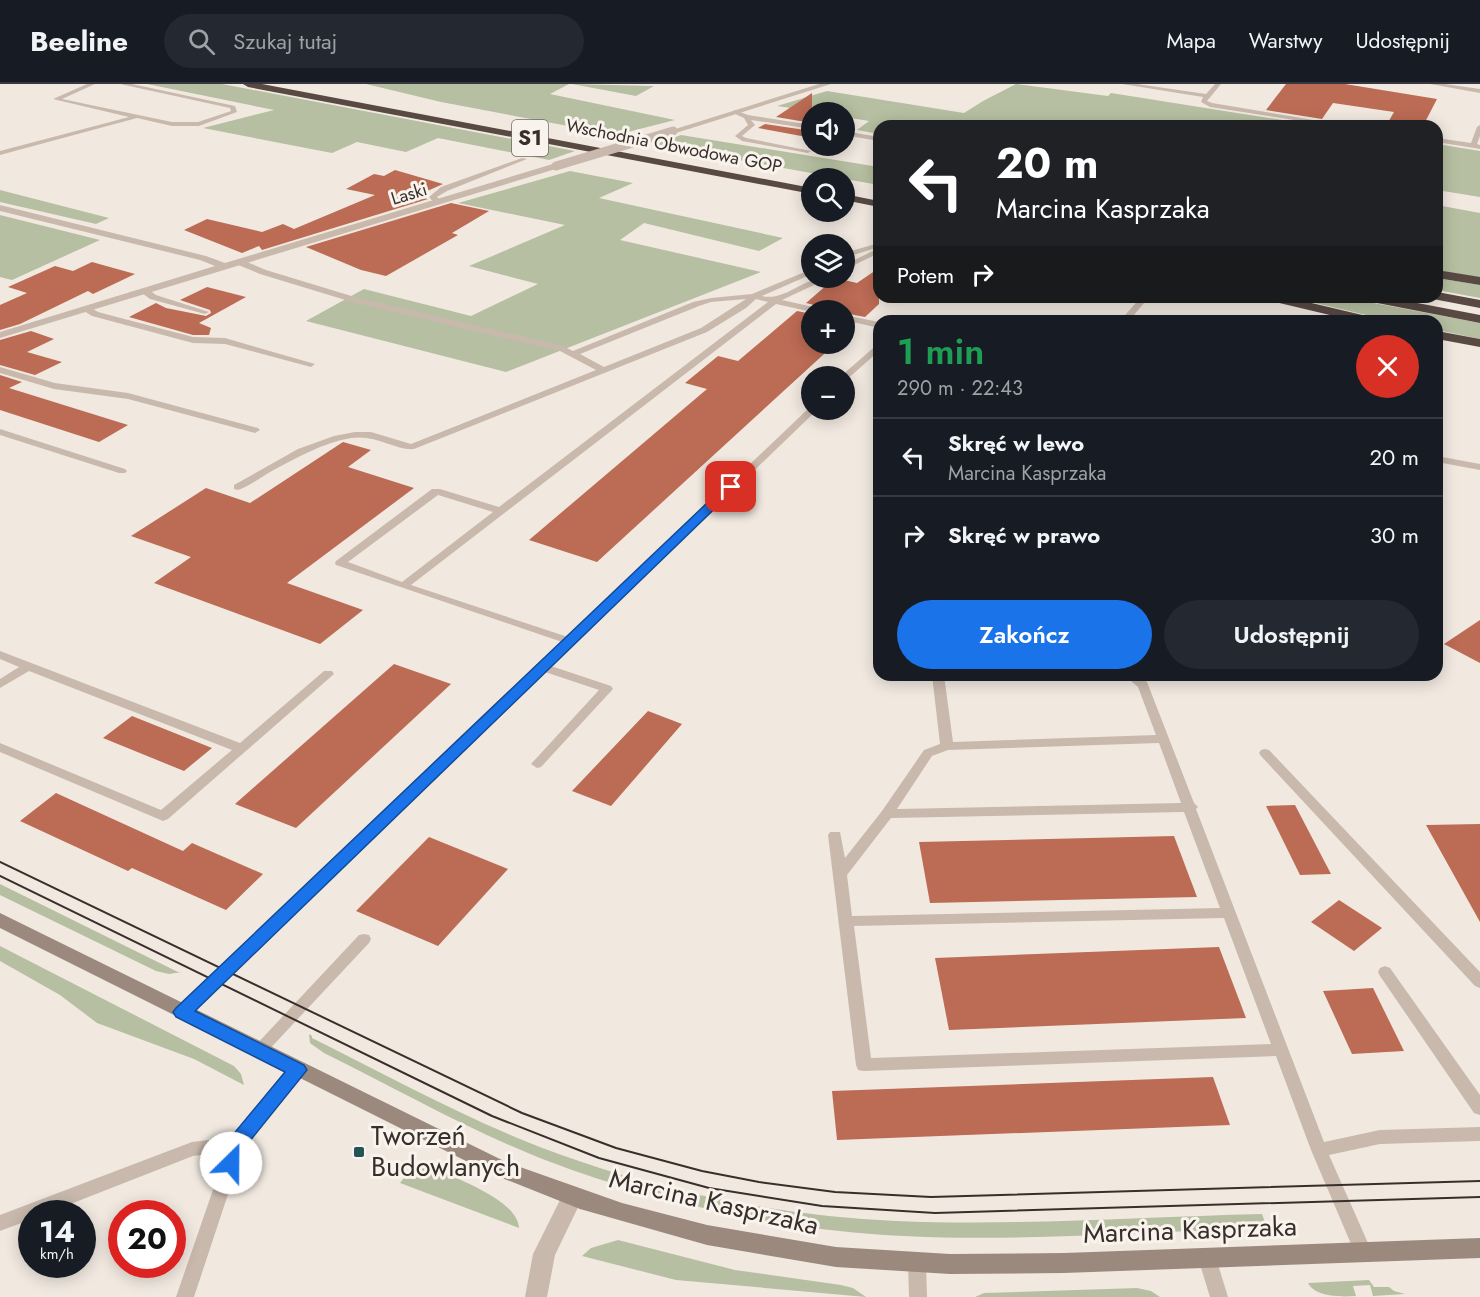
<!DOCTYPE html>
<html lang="pl">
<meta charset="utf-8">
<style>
:root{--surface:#171b24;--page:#242831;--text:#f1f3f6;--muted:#9ea1a6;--line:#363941;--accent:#1a73e8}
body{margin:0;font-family:Jost,sans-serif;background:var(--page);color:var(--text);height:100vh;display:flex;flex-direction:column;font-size:22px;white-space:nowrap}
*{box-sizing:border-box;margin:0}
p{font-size:20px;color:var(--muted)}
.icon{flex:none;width:33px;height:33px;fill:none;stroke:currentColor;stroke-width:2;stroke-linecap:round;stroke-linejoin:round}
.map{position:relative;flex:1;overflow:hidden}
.details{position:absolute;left:873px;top:231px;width:570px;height:366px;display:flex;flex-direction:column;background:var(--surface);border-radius:18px;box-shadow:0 3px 15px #0003}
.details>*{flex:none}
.hud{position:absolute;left:873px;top:36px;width:570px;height:183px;border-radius:18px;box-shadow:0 3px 15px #0003;background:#202124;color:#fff;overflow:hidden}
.controls{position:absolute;left:801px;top:18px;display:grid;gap:12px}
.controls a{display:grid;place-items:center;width:54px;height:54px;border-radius:50%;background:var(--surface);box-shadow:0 3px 15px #0003;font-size:30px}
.speed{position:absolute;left:18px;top:1116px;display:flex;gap:12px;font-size:30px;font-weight:700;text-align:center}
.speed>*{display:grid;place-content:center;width:78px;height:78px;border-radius:50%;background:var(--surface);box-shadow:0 3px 15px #0003;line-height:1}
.speed small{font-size:15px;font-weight:400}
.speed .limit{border:9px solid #d22;background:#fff;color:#111}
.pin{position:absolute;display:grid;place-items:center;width:51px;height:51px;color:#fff;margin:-26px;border-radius:12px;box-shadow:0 3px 9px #0006}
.me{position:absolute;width:66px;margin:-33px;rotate:23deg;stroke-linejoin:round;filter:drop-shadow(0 0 4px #0008)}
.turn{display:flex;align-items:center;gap:21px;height:126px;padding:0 24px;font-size:27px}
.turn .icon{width:78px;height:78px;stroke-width:2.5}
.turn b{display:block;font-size:42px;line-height:51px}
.then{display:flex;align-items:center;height:57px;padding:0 24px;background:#0003;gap:12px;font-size:22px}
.round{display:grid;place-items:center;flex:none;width:63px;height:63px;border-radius:32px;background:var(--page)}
.headline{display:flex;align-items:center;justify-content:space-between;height:102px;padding:0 24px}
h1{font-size:36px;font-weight:600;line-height:45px;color:#1e9e55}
.cta{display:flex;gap:12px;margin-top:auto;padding:12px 24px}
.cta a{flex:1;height:69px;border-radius:36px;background:var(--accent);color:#fff;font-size:24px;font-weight:600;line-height:69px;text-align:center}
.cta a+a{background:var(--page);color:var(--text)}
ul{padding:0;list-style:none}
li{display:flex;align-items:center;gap:18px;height:78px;padding:0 24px;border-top:2px solid var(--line)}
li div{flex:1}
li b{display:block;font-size:22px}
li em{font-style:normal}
header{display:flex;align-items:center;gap:36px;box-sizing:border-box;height:84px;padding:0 30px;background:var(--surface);border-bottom:2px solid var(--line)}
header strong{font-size:28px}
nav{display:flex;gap:33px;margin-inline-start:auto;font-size:21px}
.search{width:420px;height:54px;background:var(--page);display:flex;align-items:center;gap:15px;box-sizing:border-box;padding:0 21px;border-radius:33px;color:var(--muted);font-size:22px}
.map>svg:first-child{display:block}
</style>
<header>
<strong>Beeline</strong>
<div class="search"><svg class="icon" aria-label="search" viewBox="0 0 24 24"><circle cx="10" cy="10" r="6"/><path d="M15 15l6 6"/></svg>Szukaj tutaj</div>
<nav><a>Mapa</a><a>Warstwy</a><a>Udostępnij</a></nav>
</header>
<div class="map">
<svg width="1480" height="1213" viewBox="0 0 1480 1213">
<rect width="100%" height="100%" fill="#f1e9e0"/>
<g fill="#b6bfa1">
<path d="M147,0H222L575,67L549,76L438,54L406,68L357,58L332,69L203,44L274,26Z"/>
<path d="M366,0H569L550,10L675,36L616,51L441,18Z"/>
<path d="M572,0L654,2L636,12Z"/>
<path d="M1016,0L1108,12L1111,9L1320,42H879V50L857,46L869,37L845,33L844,28H818L777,22L827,7L964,29L983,17Z"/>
<path d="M681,51L879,83V101L654,61Z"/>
<path d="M1437,60L1480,67V113L1437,106Z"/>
<path d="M570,87L633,99L599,114L783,154L759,167L644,139L620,156L761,188L506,288L306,237L364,205L471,232L538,200L469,182L565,141L458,119Z"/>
<path d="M0,106L109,134L96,140L0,118Z"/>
<path d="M1437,121L1480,129V194L1437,186Z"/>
<path d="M0,131L100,156L12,196L0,193Z"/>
<path d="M1437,194L1480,201V214L1437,206Z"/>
<path d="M1290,213H1341L1480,239V255L1437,246V237H1392Z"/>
<path d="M0,800L178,888H182L169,890L156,887L0,811Z"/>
<path d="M0,862L234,982L241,990L244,1001L194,975L97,939L60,911L0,877Z"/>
<path d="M309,950L312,952V954C398,997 484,1045 576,1076C679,1112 788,1132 896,1137C1017,1142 1140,1133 1262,1130L1267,1144C1139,1148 1011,1159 884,1151C778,1144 672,1121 572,1086C486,1056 405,1009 324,969L310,959Z"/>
<path d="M433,1083C456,1095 518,1116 519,1144L400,1099L410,1086Z"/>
<path d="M618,1156L735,1186L841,1201L853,1204L866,1213L676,1196L582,1172L591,1164Z"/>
<path d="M1369,1196L1374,1203H1389L1394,1207L1405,1210L1373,1212L1370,1201L1353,1202L1356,1212C1340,1213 1315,1213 1308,1199Z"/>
<path d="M1137,1204L1151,1207L1160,1213H975L984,1209Z"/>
</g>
<g fill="#bc6b54">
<path d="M1286,0H1345L1437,15L1423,42H1386L1394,28L1333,19L1322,35L1266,26Z"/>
<path d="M812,9V39L776,33Z"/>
<path d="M765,40L812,47V54L758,44Z"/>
<path d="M395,86L443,100L416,112L428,115L262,166L259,162L242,169L184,146L207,135L262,148L283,140L294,145L375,111L346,105L374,90L384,92Z"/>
<path d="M451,119L489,127L452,149L458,151L386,192L361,186L306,163Z"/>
<path d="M92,178L135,190L93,210L88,207L20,240L0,246V221L27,209L8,203L55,182L73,187Z"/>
<path d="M879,184V220L865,233L844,229V226H821L818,222L806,219L835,194L857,199Z"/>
<path d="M207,203L246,213L199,239L211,244L209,251H193L129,233L156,219L166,224L206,232L211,229L210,226L180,216Z"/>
<path d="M797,227L812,230V260H835L597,478L529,456L707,305L685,299L718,272L738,277Z"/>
<path d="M31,247L54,255L27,268L62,278L35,291L0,281V256Z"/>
<path d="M0,291L22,298L9,304L128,341L99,358L0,326Z"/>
<path d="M343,358L371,366L348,383L414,404L287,499L363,526L320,560L154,499L191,473L131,452L206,404L250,419Z"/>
<path d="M1480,536V579L1444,560Z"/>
<path d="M394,580L451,600L296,744L235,720Z"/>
<path d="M648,627L682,640L611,722L572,707Z"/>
<path d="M132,632L212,664L184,687L103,654Z"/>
<path d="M56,709L183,767L192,759L263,790L226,826L132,784L128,787L20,737Z"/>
<path d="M1295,721L1331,790L1300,791L1266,722Z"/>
<path d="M1480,740V838L1426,741Z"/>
<path d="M1174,752L1197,813L930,819L919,758Z"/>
<path d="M429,753L508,785L438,862L356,827Z"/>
<path d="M1339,816L1382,844L1354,867L1311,838Z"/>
<path d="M1219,863L1246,934L949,946L935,874Z"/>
<path d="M1373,904L1404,967L1352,970L1323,907Z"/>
<path d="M1213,993L1230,1041L837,1056L832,1007Z"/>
</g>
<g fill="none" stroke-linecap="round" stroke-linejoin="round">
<g fill="#c9b9ad" fill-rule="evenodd">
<path d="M87,0H95L62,15L172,38H198L231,27L230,24L120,0H132L235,22L237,28L199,42H172L137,34L0,71V67L129,33L53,15Z"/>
<path d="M1122,0H1137L1206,10L1215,0H1221L1207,17L1212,19L1349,42H1333L1210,23L1201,18L1203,13Z"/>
<path d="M1430,0H1445L1480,5V9Z"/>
<path d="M735,26L748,31L812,41V45L751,36L755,41L742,52L746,54L811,67L808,69L742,57L735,52L748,41L744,34L733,29L732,28Z"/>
<path d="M1480,41V52L1477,60L1480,61V65L1437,58V54L1471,59L1477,43Z"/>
<path d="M844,47L879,53V57L844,51Z"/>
<path d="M522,74L527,75L447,107L437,113L442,118L441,120H435L429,113L441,103Z"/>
<path d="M879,159V163L844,174V169Z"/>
<path d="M879,164V169L844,186V181Z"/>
<path d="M236,176H242L266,186L358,214L563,262L573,267L693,218L711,214L752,210L812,185V190L762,212C786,218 805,191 829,194L782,216L818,224L819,226L812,228L776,220L411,501L568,553L809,324L817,326L551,582L611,602L613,605L541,683L537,684L531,680L599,606L545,588L187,932L182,934L177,932L174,928L177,924L562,558L336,481L335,479L336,477L432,405H440L499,423L768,218L756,215L746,224L707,248L414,365C397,367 376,350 351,354C322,359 296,374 270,388C260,394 249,402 238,406L234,405V401L298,365L334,352L355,348H371L411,360L596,286L560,267L352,218L260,190L236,180ZM746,215L701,244L604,283L580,270L699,222L711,218ZM438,411L493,428L402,498L348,478Z"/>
<path d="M142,205H148L156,211L209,228L205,230L150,215L142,209Z"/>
<path d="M1141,213H1149L1129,237H1120Z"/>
<path d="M84,223H90L98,228L193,253L225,254L315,280L311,283L225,260L193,259L92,232L84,227Z"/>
<path d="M844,231L879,238V244L844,236Z"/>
<path d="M879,259V267L844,298V292H841Z"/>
<path d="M0,283L55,299L128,309L258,344L260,346L255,349L128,315L54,305L0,289Z"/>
<path d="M0,345L125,385L127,387L125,389H119L0,351Z"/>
<path d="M1437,372L1480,380V386L1437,378Z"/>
<path d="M0,567L240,659L324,587H332L334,590L168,735L163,737L0,668V659L161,726L232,666L29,587L0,604V595L19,583L0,575Z"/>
<path d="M932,591H944L953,658L1156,651L1138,603L1124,591H1138L1147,598L1194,719L1198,723L1196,725L1324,1058L1380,1046L1480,1043V1057L1380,1060L1329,1071L1372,1168L1369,1174L1363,1176L1357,1174L1311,1066L1276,972L864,987L858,986L856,981L828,751L830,748H840L845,774L882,727L924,666L940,660ZM1159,659L1181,719L897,725L932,672L948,666ZM1184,728L1220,824L852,832L847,791L891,734ZM1224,834L1271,960L871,974L854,842Z"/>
<path d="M1265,665L1269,666L1480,888V904L1475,902L1261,672L1259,669L1261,666Z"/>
<path d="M364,850L369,851L371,855L369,859L264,971L259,973L254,971L251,967L254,963L359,851Z"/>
<path d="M1385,882L1390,884L1480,1011V1031L1474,1029L1380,892L1378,888L1380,884Z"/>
<path d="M298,980L304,981L306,986L304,991L244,1062L194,1213H176L226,1068L193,1072L45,1130H32V1135L0,1147V1131L192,1058L232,1053L292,981Z"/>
<path d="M1207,1166L1213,1168L1216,1174L1228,1213H1210L1198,1174L1201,1168Z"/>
<path d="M917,1171L923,1173L926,1179L927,1213H909L908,1179L911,1173Z"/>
</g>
<g fill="#c9b9ad" fill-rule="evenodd">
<path d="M819,0H831L676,49L669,47Z"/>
<path d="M556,79L560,82L559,84L0,254V248L215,182L200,176L0,127V121L206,172L225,179Z"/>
<path d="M572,1104L579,1106L583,1113L555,1171L547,1213H525L533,1170L565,1106Z"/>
</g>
<path fill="#9c897e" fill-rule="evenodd" d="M0,829L506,1078L622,1119L707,1141L836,1163L950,1170L1064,1169L1480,1154V1174L1064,1189L950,1190L836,1183L707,1161L580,1125L492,1090L0,844Z"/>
<g fill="#584943" fill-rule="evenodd">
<path d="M243,0H262L812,104V110L248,3Z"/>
<path d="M844,110L879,117V123L844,116Z"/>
<path d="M1437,186L1480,193V201L1437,194Z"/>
<path d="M1437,208L1480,216V224L1433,215L1432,213H1437Z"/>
<path d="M1265,213H1286L1375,234L1377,237H1355L1267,216Z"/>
<path d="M1361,213H1386L1480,231V239L1367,217Z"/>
<path d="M1437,247L1480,255V263L1437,255Z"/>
</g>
<g stroke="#382f2b" stroke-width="2">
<path d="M0,778L522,1029L616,1064L702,1087L759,1098L835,1108L931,1113L1480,1097"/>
<path d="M0,792L492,1032L599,1074L709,1104L822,1122L935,1129L1480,1113"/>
</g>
<path stroke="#c9b9ad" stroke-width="9" d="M556,82L673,47"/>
</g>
<path fill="#1a73e8" stroke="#114b97" stroke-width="1.5" d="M731,399L737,403L735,405L195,927L304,981L307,986L245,1063L238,1085L231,1087L225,1085L222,1079L231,1053L285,988L176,933L173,928L176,924L727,400Z"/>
<rect fill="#245456" stroke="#f9f3ed" stroke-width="2" x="353" y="1062" width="12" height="12" rx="3"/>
<g text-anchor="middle" stroke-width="6" stroke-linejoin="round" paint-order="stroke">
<g font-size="18" fill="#382f2b" stroke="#f9f3ed">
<text transform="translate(674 62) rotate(11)" y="6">Wschodnia Obwodowa GOP</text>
<text transform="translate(409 110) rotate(-17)" y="6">Laski</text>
</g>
<rect fill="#f9f3ed" stroke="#726a65" stroke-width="1.5" x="512" y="36" width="36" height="36" rx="4.5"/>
<g font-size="21" font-weight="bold" fill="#382f2b">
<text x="530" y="61">S1</text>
</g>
<g font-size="27" fill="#382f2b" stroke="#f9f3ed" text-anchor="start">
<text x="371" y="1061">Tworzeń<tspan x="371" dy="31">Budowlanych</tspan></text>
</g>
<g font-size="27" fill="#382f2b" stroke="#f9f3ed">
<text transform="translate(714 1118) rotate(13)" y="9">Marcina Kasprzaka</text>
<text transform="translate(1190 1146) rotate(-2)" y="9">Marcina Kasprzaka</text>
</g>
</g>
</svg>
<div class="controls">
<a><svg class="icon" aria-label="sound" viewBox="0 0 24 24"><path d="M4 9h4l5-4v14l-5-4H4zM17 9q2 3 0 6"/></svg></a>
<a><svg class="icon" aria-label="search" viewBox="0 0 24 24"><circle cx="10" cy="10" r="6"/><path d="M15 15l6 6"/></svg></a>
<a><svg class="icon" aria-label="layers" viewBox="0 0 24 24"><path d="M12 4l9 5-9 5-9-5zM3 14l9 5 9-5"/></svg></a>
<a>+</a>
<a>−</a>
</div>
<div class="speed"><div>14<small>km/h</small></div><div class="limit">20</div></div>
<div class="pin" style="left:731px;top:403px;background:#d93025"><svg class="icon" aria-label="arrive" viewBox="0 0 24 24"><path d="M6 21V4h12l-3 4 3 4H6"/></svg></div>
<svg class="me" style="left:231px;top:1079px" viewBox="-20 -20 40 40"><circle r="19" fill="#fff"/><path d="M0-13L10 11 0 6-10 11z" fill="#1a73e8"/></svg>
<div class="hud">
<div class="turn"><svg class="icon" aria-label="left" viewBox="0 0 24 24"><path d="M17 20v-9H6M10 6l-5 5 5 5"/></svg><div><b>20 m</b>Marcina Kasprzaka</div></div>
<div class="then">Potem<svg class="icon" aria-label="right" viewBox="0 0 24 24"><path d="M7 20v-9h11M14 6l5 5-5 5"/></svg></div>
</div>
<section class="details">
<div class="headline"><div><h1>1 min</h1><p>290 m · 22:43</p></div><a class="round" style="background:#d93025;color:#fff"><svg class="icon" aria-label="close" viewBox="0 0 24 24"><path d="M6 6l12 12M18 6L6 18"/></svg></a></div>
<ul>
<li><svg class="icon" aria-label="left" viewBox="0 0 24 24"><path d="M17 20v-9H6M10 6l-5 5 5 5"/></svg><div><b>Skręć w lewo</b><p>Marcina Kasprzaka</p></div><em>20 m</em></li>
<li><svg class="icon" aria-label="right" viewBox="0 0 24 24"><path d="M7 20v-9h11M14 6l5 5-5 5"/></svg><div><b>Skręć w prawo</b></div><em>30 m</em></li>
</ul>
<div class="cta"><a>Zakończ</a><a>Udostępnij</a></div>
</section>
</div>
